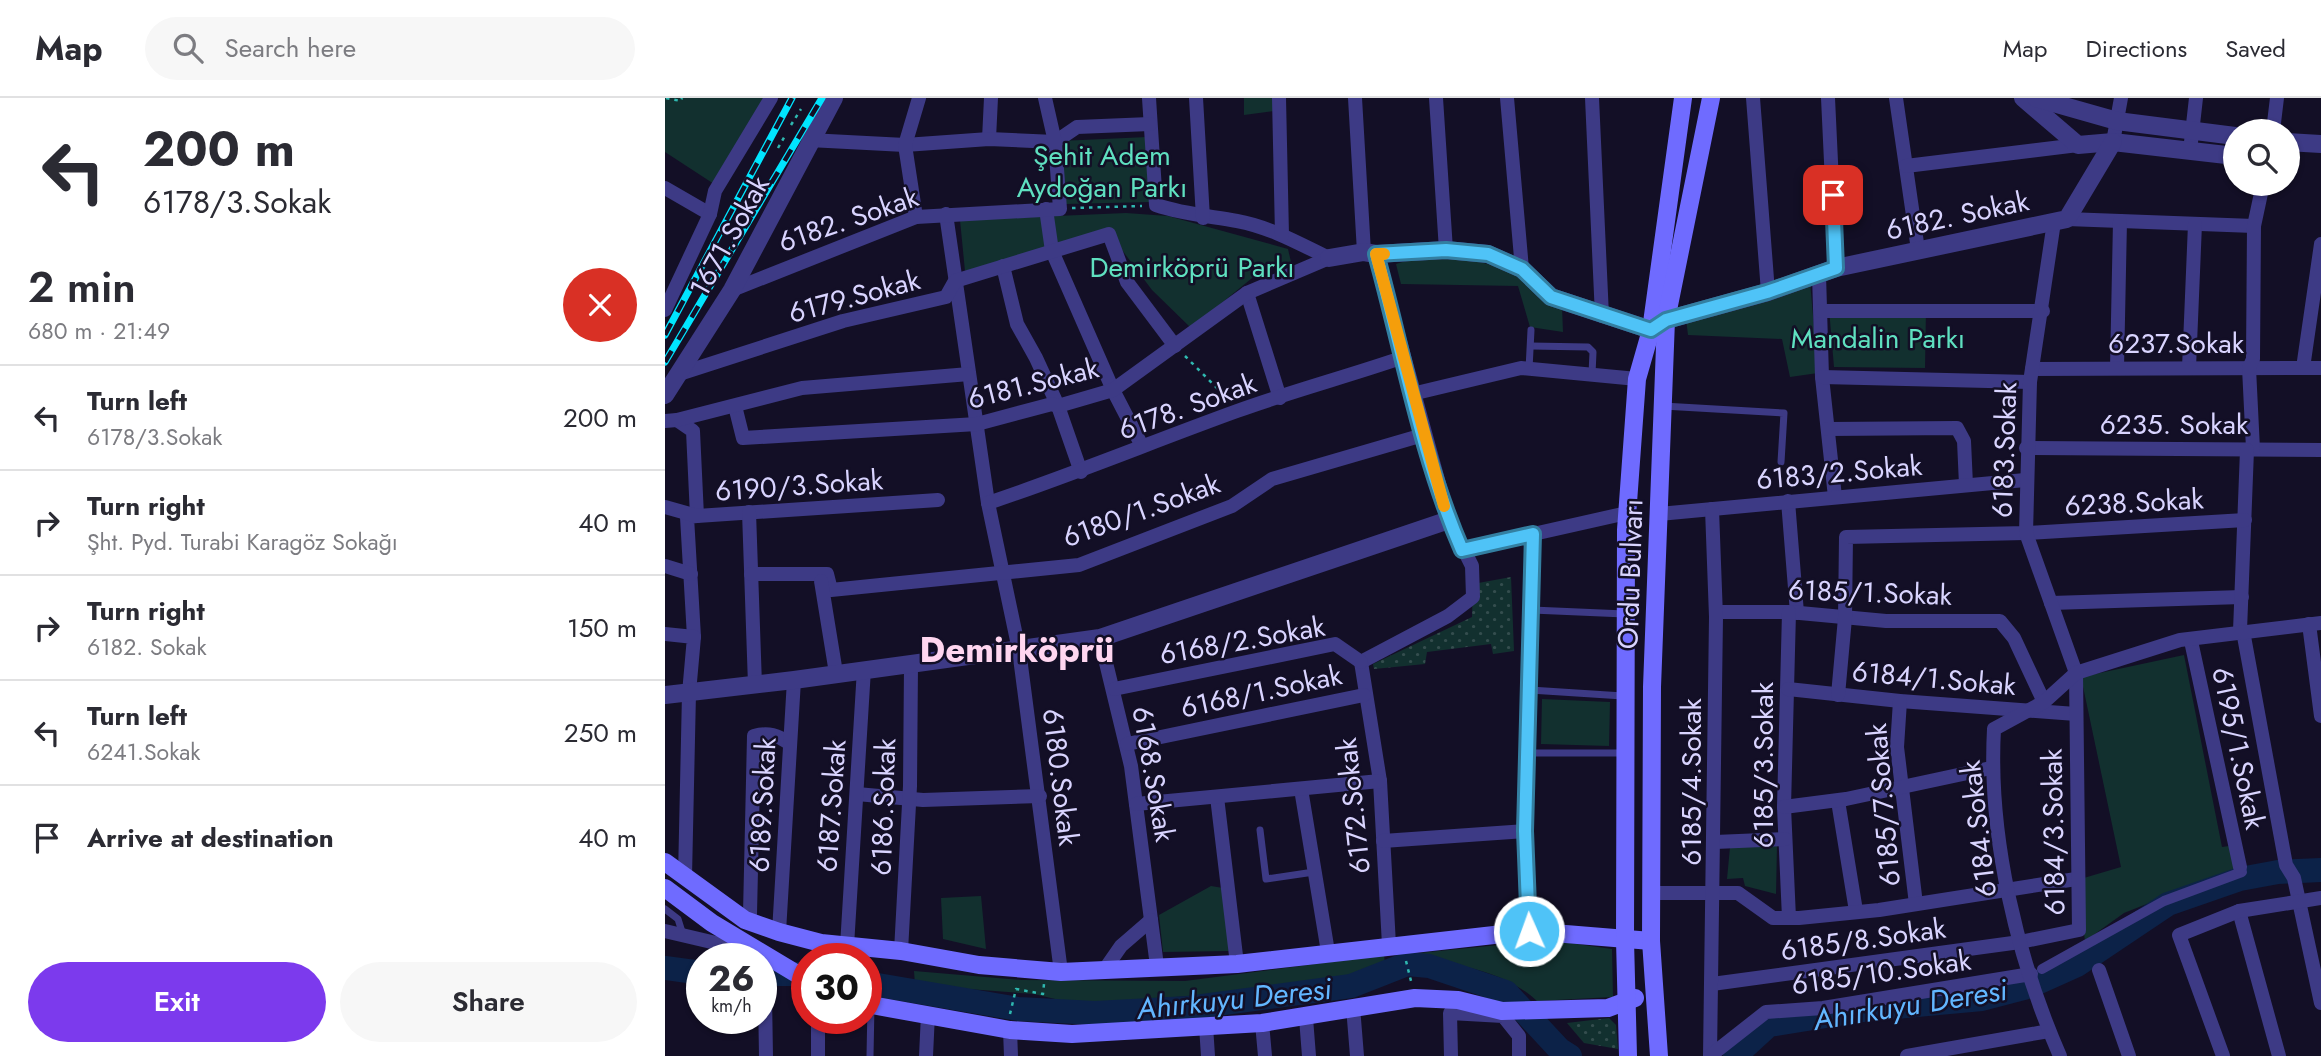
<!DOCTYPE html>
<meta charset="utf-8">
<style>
:root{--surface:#fff;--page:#f7f7f7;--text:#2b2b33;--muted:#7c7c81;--line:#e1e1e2;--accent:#7c3aed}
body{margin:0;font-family:Jost,sans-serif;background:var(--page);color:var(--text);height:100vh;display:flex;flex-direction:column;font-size:26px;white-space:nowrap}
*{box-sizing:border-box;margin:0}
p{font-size:23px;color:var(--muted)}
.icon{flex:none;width:38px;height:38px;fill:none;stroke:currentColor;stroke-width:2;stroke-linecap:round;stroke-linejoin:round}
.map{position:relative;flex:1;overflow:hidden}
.panel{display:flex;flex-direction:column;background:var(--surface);width:665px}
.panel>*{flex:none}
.banner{background:#fff;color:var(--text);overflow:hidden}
.buttons{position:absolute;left:1558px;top:21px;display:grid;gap:14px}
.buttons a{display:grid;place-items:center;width:77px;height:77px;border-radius:50%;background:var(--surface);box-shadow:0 2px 5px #0004;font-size:35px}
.speed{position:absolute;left:21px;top:845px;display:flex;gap:14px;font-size:35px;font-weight:700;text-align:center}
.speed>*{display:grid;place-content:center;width:91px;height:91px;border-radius:50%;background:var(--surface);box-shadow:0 2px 5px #0004;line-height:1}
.speed small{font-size:18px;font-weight:400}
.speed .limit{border:10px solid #d22;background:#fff;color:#111}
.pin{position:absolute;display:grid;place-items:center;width:60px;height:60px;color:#fff;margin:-30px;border-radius:14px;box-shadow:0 4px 10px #0006}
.me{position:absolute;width:77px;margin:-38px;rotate:358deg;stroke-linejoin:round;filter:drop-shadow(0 0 5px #0008)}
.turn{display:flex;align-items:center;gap:24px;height:147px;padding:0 28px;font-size:32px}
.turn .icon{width:91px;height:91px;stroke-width:2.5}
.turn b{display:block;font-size:49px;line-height:60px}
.round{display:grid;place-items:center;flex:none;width:74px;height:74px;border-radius:37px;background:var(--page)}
.head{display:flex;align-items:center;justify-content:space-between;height:119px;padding:0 28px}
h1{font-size:42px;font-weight:600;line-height:52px}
.button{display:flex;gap:14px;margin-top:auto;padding:14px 28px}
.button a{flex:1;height:80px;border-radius:42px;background:var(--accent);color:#fff;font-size:28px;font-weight:600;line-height:80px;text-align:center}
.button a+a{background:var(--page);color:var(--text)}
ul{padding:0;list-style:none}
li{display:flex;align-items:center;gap:21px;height:105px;padding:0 28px;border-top:2px solid var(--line)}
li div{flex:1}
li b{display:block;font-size:26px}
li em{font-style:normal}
header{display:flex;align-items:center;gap:42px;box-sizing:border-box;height:98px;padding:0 35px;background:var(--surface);border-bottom:2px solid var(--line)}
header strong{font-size:33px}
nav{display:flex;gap:38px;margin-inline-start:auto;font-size:24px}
.search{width:490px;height:63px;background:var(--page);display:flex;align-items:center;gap:18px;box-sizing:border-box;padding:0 24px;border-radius:38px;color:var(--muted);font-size:26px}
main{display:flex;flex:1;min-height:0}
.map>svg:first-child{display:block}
</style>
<header>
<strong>Map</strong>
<div class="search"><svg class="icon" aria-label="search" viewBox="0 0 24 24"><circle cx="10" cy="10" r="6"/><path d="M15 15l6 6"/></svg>Search here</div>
<nav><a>Map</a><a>Directions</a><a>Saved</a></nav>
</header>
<main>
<section class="panel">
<div class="banner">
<div class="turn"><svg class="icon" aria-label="left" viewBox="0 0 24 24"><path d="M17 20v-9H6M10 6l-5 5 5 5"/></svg><div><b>200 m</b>6178/3.Sokak</div></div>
</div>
<div class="head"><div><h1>2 min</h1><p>680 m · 21:49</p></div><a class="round" style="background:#d93025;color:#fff"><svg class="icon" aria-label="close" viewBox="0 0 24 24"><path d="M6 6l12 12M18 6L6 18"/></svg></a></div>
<ul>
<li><svg class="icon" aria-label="left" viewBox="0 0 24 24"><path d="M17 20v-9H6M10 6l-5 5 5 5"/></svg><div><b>Turn left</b><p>6178/3.Sokak</p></div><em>200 m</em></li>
<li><svg class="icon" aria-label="right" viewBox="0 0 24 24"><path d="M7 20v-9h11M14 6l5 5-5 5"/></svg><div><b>Turn right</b><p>Şht. Pyd. Turabi Karagöz Sokağı</p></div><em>40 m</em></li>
<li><svg class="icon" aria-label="right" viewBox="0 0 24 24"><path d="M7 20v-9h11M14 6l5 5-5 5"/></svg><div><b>Turn right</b><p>6182. Sokak</p></div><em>150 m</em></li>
<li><svg class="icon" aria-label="left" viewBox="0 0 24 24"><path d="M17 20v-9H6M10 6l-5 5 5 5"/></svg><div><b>Turn left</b><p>6241.Sokak</p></div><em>250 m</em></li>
<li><svg class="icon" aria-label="arrive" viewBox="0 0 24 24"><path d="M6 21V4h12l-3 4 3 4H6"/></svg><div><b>Arrive at destination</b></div><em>40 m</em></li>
</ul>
<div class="button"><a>Exit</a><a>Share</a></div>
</section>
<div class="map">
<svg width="1656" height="958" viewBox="0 0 1656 958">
<defs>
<pattern id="grass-dots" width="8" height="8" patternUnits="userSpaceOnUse" patternTransform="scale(1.75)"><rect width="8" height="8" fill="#12302f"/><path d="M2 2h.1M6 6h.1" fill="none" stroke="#344d4e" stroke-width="1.8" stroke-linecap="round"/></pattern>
</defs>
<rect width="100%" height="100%" fill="#130f26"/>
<g fill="url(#grass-dots)">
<path d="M846,479L849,553L828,556L826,546L762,554L760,566L709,571L708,566L807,519L808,486Z"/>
<path d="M944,920L951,927L953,951L919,945L902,925Z"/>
</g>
<g fill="#12302f">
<path d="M0,0H101L49,86L0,54Z"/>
<path d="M579,0H608L609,13L579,17Z"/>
<path d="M482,39L486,104L400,106L395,43Z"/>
<path d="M461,115L503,118L623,151L626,164L592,176L526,230L487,192L454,148L440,141L300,173L295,122Z"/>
<path d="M783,160C839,164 854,178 897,209L898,234L865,229L853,188L736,186L731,166L747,161Z"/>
<path d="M1145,183L1153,275L1125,279L1117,241L1023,237L1021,221Z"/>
<path d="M1164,211H1261L1260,270L1169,269Z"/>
<path d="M1519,557L1557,749L1564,748L1572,770L1459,815L1420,843L1412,782L1456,769L1416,579Z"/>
<path d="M877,601L945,604L944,648L876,646Z"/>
<path d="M1112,748L1111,796L1080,788L1078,780L1062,781L1065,749Z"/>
<path d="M546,788L558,790L564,853L498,854L494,817Z"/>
<path d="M316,798L321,851L278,841L276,800Z"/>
<path d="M883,842L947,851L948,899L872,903C840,873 788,864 746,862L754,855Z"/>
<path d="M719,857L720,865L683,879L625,891L411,906L369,896L250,887L249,873L357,882L520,883Z"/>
</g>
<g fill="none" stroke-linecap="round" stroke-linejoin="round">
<g stroke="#0c2248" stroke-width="24">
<path d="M0,870L37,875"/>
<path d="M96,876H142"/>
<path d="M201,885L353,911L430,915L523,910L686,888L742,866L764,868L841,894L894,951L905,958"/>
<path d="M1070,958L1104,927L1198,912L1317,901L1363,889L1412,867L1503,806L1575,781L1613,774L1656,772"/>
</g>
<g stroke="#2fb8b0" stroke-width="2.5" stroke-dasharray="3.5 5" stroke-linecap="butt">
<path d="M1,0L16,3L17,0"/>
<path d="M126,27L136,11"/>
<path d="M113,50L121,36"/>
<path d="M407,110L477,108"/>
<path d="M520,258L565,303"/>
<path d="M741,863L747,887"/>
<path d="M345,916L351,891L378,896L379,886"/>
</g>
<g stroke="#3d3a85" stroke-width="7">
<path d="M866,248L923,249L928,254L927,276"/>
<path d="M864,271L866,232"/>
<path d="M998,308L1119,315L1116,364"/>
<path d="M867,512L960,516"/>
<path d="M865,592L958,598"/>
<path d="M863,655H960"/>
<path d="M595,732L601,781L649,774"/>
<path d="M0,811L13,821L18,837"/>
<path d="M205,958L206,907"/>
</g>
<path stroke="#3d3a85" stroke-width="10" d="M1377,871L1499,803L1577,774L1575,769"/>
<g stroke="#3d3a85" stroke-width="14">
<path d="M484,0L491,107C518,116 544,118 572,123C605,129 635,146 664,160"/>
<path d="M531,0L538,120"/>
<path d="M614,0L617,137"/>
<path d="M690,0L699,154"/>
<path d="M771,0L781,152"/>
<path d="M842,0L857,171"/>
<path d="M927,0L937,218"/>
<path d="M1088,0L1103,194"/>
<path d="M1163,0L1171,170"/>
<path d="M1231,0L1253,152"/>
<path d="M1608,33L1612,0"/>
<path d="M324,41L326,0"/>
<path d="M144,42L240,47L324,41L390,44L412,29L485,26"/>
<path d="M1448,44L1456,0"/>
<path d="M1525,53L1531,0"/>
<path d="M1241,68L1413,47"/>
<path d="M0,90L45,116"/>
<path d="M381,111L387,153L448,292L477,348"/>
<path d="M281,116L323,405L354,552L396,874"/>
<path d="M251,119L240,47L254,0"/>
<path d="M1402,121L1589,128"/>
<path d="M338,168L352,226L371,260L393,308L416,374"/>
<path d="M1154,176L1157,279L1170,399"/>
<path d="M67,192L251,119L395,111L390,44L380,0"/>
<path d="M582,195L615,300"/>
<path d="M0,212L45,116L50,93L106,0"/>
<path d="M1156,213H1378"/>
<path d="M1452,270L1455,123"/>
<path d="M1524,270L1530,126"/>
<path d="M1638,270L1656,146"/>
<path d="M1367,271L1656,270"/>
<path d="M14,276L178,223L281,199L290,183L444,136L462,184L510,248"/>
<path d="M1157,279L1365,284"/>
<path d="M747,296L856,270L972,281"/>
<path d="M70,308L78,340L312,326L387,306L393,308L448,292L582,195L664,160"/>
<path d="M12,322L28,333L32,418L22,419L29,539"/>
<path d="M0,323L12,322L137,290L304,276"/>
<path d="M1163,331L1292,330L1299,343L1301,387"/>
<path d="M1361,350L1656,352"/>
<path d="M1588,351L1584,270L1588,261L1589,128L1598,86"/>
<path d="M1123,403L1132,515"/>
<path d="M323,405C407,377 489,343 572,313C627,293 684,278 739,259"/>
<path d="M0,409L32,418L273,402"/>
<path d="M84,414L90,587"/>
<path d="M994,416L1360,382"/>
<path d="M797,452L962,415"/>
<path d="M0,468L26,476"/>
<path d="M86,476H162L166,492L414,467L567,408L607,381L758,337"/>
<path d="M156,483L171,575"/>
<path d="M1386,505L1577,499"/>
<path d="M1051,514H1124L1221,523H1335L1349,540L1379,604"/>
<path d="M1124,514L1119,709L1124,820"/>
<path d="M1644,526L1656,618"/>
<path d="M1575,533L1582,352"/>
<path d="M1578,533L1621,767L1629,780L1656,905"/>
<path d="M0,536L29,539L24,595L20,779"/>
<path d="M435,540L466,668L492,868"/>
<path d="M1526,543L1575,769"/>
<path d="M696,564L783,518L808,499L807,468L784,422L711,156"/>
<path d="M696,564L715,683L724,847"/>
<path d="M449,591L670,546L696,564"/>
<path d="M1123,591L1235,603L1411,616"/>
<path d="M1173,597L1180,520L1181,439L1361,435L1580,422"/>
<path d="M1235,603L1232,649L1251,806"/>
<path d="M462,646L699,597"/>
<path d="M636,691L663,854"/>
<path d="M192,696L258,702L375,698"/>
<path d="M552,699L572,866"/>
<path d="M1173,703L1191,813"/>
<path d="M471,706L715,683"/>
<path d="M1119,709L1181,701L1326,670"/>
<path d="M718,743L861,733"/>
<path d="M1050,744L1120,741"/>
<path d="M986,795H1073L1108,820H1134L1214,812L1411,781"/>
<path d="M1574,813L1614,958"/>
<path d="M85,816L89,638C103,634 113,637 125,646"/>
<path d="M0,833L89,854"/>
<path d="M864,833L861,733L868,436"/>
<path d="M114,834L129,582"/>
<path d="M182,848L199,571"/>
<path d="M236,853L245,688L246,567"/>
<path d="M440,871L456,848L486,822"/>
<path d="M1434,872L1464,958"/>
<path d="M1047,886L1355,844L1414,832L1411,575L1361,435L1365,284L1389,124"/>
<path d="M100,898L101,958"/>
<path d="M688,909L692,958"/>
<path d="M153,920V958"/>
<path d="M641,920L644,958"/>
<path d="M597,925L600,958"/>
<path d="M541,928L543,958"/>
<path d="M345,932L346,958"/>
<path d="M261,958L263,916"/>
<path d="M786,958L785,915L838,918L854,938V958"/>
<path d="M1045,958L1051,519L1047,411"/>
<path d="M1045,958L1101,914L1158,910L1366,876"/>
<path d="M1242,958L1384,933"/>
<path d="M1395,958C1352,860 1323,739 1329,631L1379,604L1411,575L1515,542L1656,525"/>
<path d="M1558,958L1514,837L1574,813L1656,800"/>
</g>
<g stroke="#3d3a85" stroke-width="18">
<path d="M1358,0L1413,47L1448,44L1570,58"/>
<path d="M1371,0L1452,23L1570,38"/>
<path d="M1622,44L1656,46"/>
<path d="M664,160L699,154L711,156L781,152L823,156L857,171L886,199L986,232L1001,222L1103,194L1171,170L1402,121L1448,44"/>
<path d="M0,297L67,192L169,0"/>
<path d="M0,597L129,582L435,540L784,422"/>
</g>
<g stroke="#6f6bff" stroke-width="18">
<path d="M0,764L80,822L114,834L156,845L236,853L314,867L396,874L572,866L864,833L986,843"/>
<path d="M0,790L47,825L142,882"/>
<path d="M201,906L345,932L407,936L597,925L750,900L793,902L837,913L943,910L970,900"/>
<path d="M963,958L960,842L961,432L972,281L986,232L1018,0"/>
<path d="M994,958L986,843L987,589L1001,222L1046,0"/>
</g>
<defs>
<g id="rail">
<path d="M0,237L127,0"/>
<path d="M0,264L157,0"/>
</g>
</defs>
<use href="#rail" stroke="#00e5ff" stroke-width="7"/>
<use href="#rail" stroke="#130f26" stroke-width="4.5" stroke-dasharray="13" stroke-linecap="butt"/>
</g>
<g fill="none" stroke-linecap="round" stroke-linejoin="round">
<defs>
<path id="route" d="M864,833L860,733L868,436L797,452C756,358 738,254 711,156L781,152L823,156L857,171L886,199L986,232L1001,222L1102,194L1171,170L1168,97"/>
</defs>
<use href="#route" stroke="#337fa1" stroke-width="18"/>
<use href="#route" stroke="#4fc3f7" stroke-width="12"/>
<path stroke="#f59e0b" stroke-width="12" d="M719,156H711L779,408"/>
</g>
<g text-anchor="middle" stroke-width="5" stroke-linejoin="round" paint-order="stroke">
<g font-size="28" fill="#5fe0c0" stroke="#130f26">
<text x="437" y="67">Şehit Adem<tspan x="437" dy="32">Aydoğan Parkı</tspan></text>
<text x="527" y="179">Demirköprü Parkı</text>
<text x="1213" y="250">Mandalin Parkı</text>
</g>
<g font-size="28" fill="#d9d4ff" stroke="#130f26">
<text transform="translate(1292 117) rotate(-12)" y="10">6182. Sokak</text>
<text transform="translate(183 121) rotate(-19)" y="10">6182. Sokak</text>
<text transform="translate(64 138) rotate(-61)" y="10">1671.Sokak</text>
<text transform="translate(189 198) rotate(-15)" y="10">6179.Sokak</text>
<text x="1511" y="255">6237.Sokak</text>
<text transform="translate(368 285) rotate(-14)" y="10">6181.Sokak</text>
<text transform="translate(522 308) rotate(-20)" y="10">6178. Sokak</text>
<text x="1509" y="336">6235. Sokak</text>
<text transform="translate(1339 352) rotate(-88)" y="10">6183.Sokak</text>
<text transform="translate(1174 374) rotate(-5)" y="10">6183/2.Sokak</text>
<text transform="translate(134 387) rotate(-4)" y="10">6190/3.Sokak</text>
<text transform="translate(1469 404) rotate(-3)" y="10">6238.Sokak</text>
<text transform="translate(476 412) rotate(-20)" y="10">6180/1.Sokak</text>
<text transform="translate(965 476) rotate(-88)" y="10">Ordu Bulvarı</text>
<text transform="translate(1205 494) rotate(2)" y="10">6185/1.Sokak</text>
<text transform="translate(577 542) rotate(-10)" y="10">6168/2.Sokak</text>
<text transform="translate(1269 580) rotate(5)" y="10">6184/1.Sokak</text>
<text transform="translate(596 593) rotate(-12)" y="10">6168/1.Sokak</text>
<text transform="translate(1574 650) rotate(78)" y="10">6195/1.Sokak</text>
<text transform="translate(1098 667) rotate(-90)" y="10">6185/3.Sokak</text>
<text transform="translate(489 676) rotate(80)" y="10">6168.Sokak</text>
<text transform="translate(396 679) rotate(83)" y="10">6180.Sokak</text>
<text transform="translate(1026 684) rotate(-90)" y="10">6185/4.Sokak</text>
<text transform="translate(97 707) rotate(-87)" y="10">6189.Sokak</text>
<text transform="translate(1218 707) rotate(-95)" y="10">6185/7.Sokak</text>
<text transform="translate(166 708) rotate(-86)" y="10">6187.Sokak</text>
<text transform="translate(688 708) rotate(-96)" y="10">6172.Sokak</text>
<text transform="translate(218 709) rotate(-88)" y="10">6186.Sokak</text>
<text transform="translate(1313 731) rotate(-97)" y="10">6184.Sokak</text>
<text transform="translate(1388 734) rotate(-91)" y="10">6184/3.Sokak</text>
<text transform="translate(1198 841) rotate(-8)" y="10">6185/8.Sokak</text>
<text transform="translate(1216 874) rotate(-8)" y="10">6185/10.Sokak</text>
</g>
<g font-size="30" font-style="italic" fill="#62b6ff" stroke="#130f26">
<text transform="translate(569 901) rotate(-6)" y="10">Ahırkuyu Deresi</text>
<text transform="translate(1245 907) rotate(-9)" y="10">Ahırkuyu Deresi</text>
</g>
<g font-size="35" font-weight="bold" fill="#ffd6f0" stroke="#130f26">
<text x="352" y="564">Demirköprü</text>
</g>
</g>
</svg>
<div class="buttons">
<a><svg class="icon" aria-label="search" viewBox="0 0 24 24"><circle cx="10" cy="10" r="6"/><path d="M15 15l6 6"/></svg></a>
</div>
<div class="speed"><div>26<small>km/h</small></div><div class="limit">30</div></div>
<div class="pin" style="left:1168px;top:97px;background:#d93025"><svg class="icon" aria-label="arrive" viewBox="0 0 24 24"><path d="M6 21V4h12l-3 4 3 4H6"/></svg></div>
<svg class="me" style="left:864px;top:833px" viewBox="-20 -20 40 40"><circle r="17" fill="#4fc3f7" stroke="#fff" stroke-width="3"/><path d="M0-11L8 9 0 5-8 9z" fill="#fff"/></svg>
</div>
</main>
